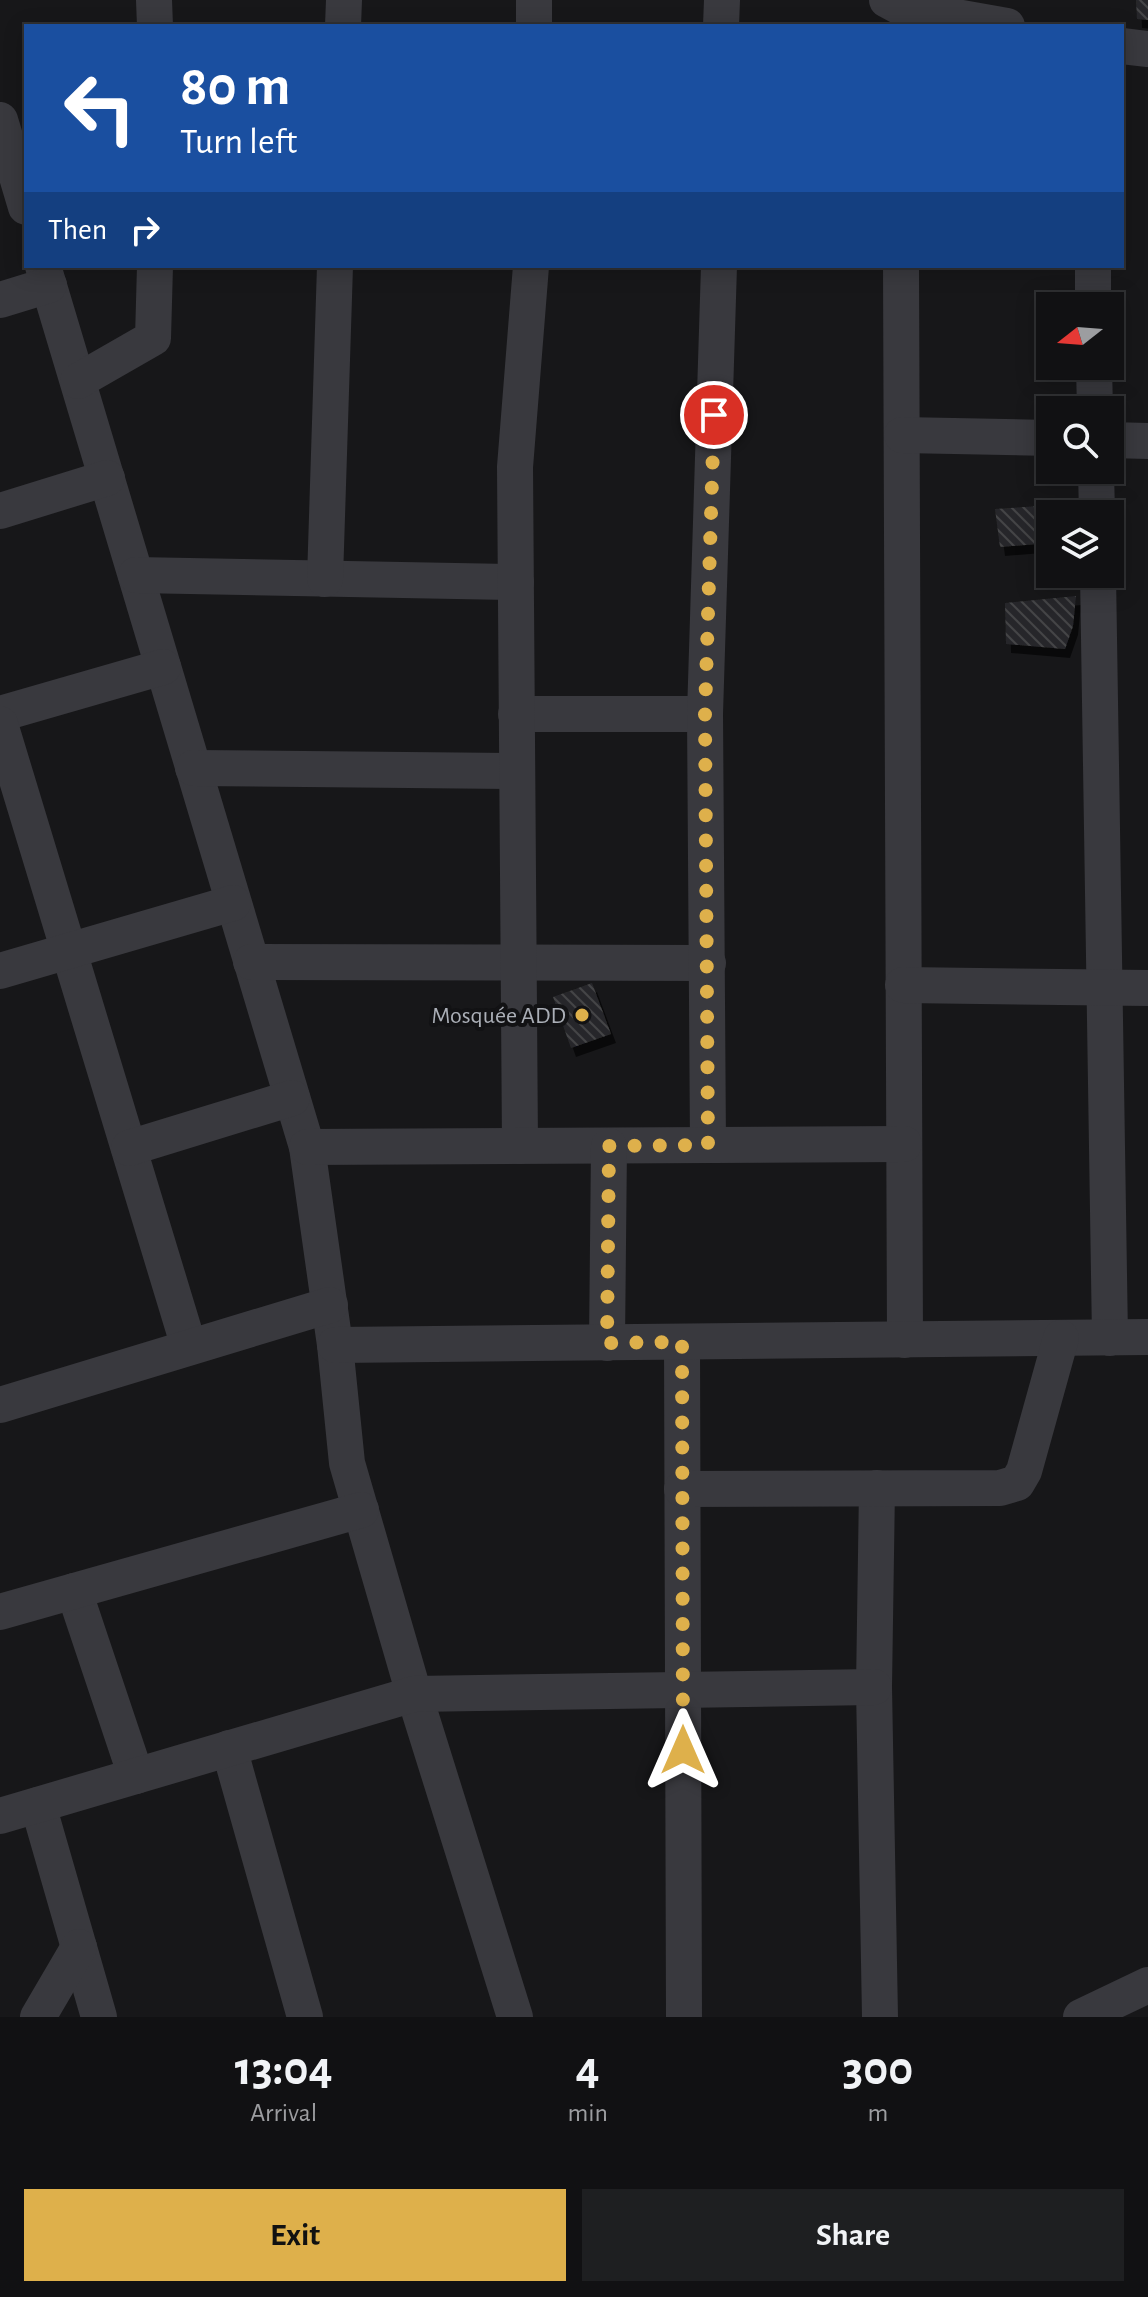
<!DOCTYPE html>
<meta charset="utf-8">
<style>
:root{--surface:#111113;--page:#1e1f21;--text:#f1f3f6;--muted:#9c9da0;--line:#303133;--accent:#deb04b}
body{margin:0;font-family:"Alegreya Sans",sans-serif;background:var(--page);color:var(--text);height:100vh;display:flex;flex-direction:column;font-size:30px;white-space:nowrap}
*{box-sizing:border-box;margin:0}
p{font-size:26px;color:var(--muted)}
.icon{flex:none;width:44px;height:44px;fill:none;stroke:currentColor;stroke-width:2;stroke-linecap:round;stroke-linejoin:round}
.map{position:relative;height:2017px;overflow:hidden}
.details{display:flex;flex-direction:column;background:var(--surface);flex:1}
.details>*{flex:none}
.guide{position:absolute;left:24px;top:24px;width:1100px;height:244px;border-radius:0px;box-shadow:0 4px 20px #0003,0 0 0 2px var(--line);background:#1a4fa0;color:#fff;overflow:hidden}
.needle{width:52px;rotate:253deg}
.buttons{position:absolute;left:1036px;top:292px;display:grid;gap:16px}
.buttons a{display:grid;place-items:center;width:88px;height:88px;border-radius:0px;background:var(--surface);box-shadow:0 4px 20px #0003,0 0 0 2px var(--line);font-size:40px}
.pin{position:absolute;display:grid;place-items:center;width:68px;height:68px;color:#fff;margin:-34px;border:4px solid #fff;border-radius:50%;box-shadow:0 2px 8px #0007}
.me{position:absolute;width:88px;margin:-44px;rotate:0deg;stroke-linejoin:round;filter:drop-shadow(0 0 6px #0008)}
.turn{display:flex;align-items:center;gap:28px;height:168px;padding:0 24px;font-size:36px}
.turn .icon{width:104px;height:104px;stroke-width:2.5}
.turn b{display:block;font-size:56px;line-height:68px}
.then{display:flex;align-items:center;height:76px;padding:0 24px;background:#0003;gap:16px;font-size:30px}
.eta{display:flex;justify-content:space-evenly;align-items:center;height:136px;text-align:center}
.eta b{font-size:48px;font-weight:700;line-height:56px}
.primary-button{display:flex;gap:16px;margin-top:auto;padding:16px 24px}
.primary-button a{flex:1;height:92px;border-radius:0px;background:var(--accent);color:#111;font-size:32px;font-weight:700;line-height:92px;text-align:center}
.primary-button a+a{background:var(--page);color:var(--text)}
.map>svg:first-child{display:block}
</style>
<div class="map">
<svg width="1148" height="2017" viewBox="0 0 1148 2017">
<defs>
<pattern id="building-back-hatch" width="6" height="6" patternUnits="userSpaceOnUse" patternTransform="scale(2)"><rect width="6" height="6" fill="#28282a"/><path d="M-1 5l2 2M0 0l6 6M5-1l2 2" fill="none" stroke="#444547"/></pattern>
<filter id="shadow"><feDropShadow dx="5" dy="9" stdDeviation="0" flood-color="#0009"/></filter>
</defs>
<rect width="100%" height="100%" fill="#171719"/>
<g fill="url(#building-back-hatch)" filter="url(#shadow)">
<path d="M1136,0H1148V20L1137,19Z"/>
<path d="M1068,504V514H1050V543L1000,547L995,509Z"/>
<path d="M1076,596L1073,626L1065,649L1006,644L1005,603Z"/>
<path d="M592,983L611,1034L571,1048L553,997Z"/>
</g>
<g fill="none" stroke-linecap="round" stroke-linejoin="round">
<g stroke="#39393e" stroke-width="36">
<path d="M154,0L155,26"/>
<path d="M887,0L900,7L1007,26"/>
<path d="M343,26L344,0"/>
<path d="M534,26V0"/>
<path d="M721,26L722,0"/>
<path d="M1122,46L1148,49"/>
<path d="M0,120L26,207"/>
<path d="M43,266L307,1147L335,1345L347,1463L414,1694L515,2017"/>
<path d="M901,266L905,1340"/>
<path d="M1093,266V306"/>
<path d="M0,300L49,285"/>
<path d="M1094,366L1095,410"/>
<path d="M78,381L153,338L155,266"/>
<path d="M902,435L1050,438"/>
<path d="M1110,440L1148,441"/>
<path d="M1096,470L1097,514"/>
<path d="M0,511L107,478"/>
<path d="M1098,574L1110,1338"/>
<path d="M136,575L516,582"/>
<path d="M325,579L335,266"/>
<path d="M0,714L163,667"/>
<path d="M516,714H705"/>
<path d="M0,724L189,1347"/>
<path d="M193,768L517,771"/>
<path d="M251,962L708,963"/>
<path d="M0,971L233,903"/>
<path d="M903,985L1148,988"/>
<path d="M708,1145L705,714L719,266"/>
<path d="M520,1146L515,467L531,266"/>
<path d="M307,1147L904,1144"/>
<path d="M129,1148L292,1098"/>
<path d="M682,1342L684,2017"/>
<path d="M607,1343L609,1146"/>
<path d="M335,1345L1148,1337"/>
<path d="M0,1405L330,1305"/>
<path d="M877,1488L874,1687L880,2017"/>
<path d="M682,1489L1000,1488L1017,1483L1024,1471L1061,1338"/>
<path d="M74,1591L136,1776"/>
<path d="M0,1612L361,1510"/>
<path d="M229,1748L305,2017"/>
<path d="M38,1805L99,2017"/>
<path d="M0,1816L414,1694L874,1687"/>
<path d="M38,2017L79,1947"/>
<path d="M1081,2017L1148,1985"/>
</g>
</g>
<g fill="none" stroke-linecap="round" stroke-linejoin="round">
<path stroke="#deb04b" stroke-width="14" stroke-dasharray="0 25.2" d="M683,1750L682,1342L607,1343L609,1146L708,1145L705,714L714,415"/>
</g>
<circle fill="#deb04b" stroke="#121214" stroke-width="3" cx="582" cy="1015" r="8"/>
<g text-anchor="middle" stroke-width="8" stroke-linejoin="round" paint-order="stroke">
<g font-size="24" fill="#abafb7" stroke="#121214" text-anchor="end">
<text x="566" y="1023">Mosquée ADD</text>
</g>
</g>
</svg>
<div class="buttons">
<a><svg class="needle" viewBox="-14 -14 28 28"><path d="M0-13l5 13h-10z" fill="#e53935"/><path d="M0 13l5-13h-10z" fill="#9c9da0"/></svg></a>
<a><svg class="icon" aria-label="search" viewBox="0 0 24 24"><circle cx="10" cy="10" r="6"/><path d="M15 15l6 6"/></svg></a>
<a><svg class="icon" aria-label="layers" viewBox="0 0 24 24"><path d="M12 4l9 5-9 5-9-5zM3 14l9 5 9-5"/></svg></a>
</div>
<div class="pin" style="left:714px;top:415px;background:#d93025"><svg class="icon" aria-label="arrive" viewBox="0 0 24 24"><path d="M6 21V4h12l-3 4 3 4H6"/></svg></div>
<svg class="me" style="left:683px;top:1750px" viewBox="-20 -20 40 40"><path d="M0-17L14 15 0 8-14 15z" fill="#deb04b" stroke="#fff" stroke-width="4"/></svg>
<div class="guide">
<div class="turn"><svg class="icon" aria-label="left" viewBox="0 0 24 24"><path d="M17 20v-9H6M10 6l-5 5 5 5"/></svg><div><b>80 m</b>Turn left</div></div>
<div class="then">Then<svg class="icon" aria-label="right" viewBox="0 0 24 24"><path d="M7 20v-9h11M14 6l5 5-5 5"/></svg></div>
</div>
</div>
<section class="details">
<div class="eta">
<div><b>13:04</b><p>Arrival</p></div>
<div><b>4</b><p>min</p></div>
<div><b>300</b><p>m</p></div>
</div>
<div class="primary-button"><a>Exit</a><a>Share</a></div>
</section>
